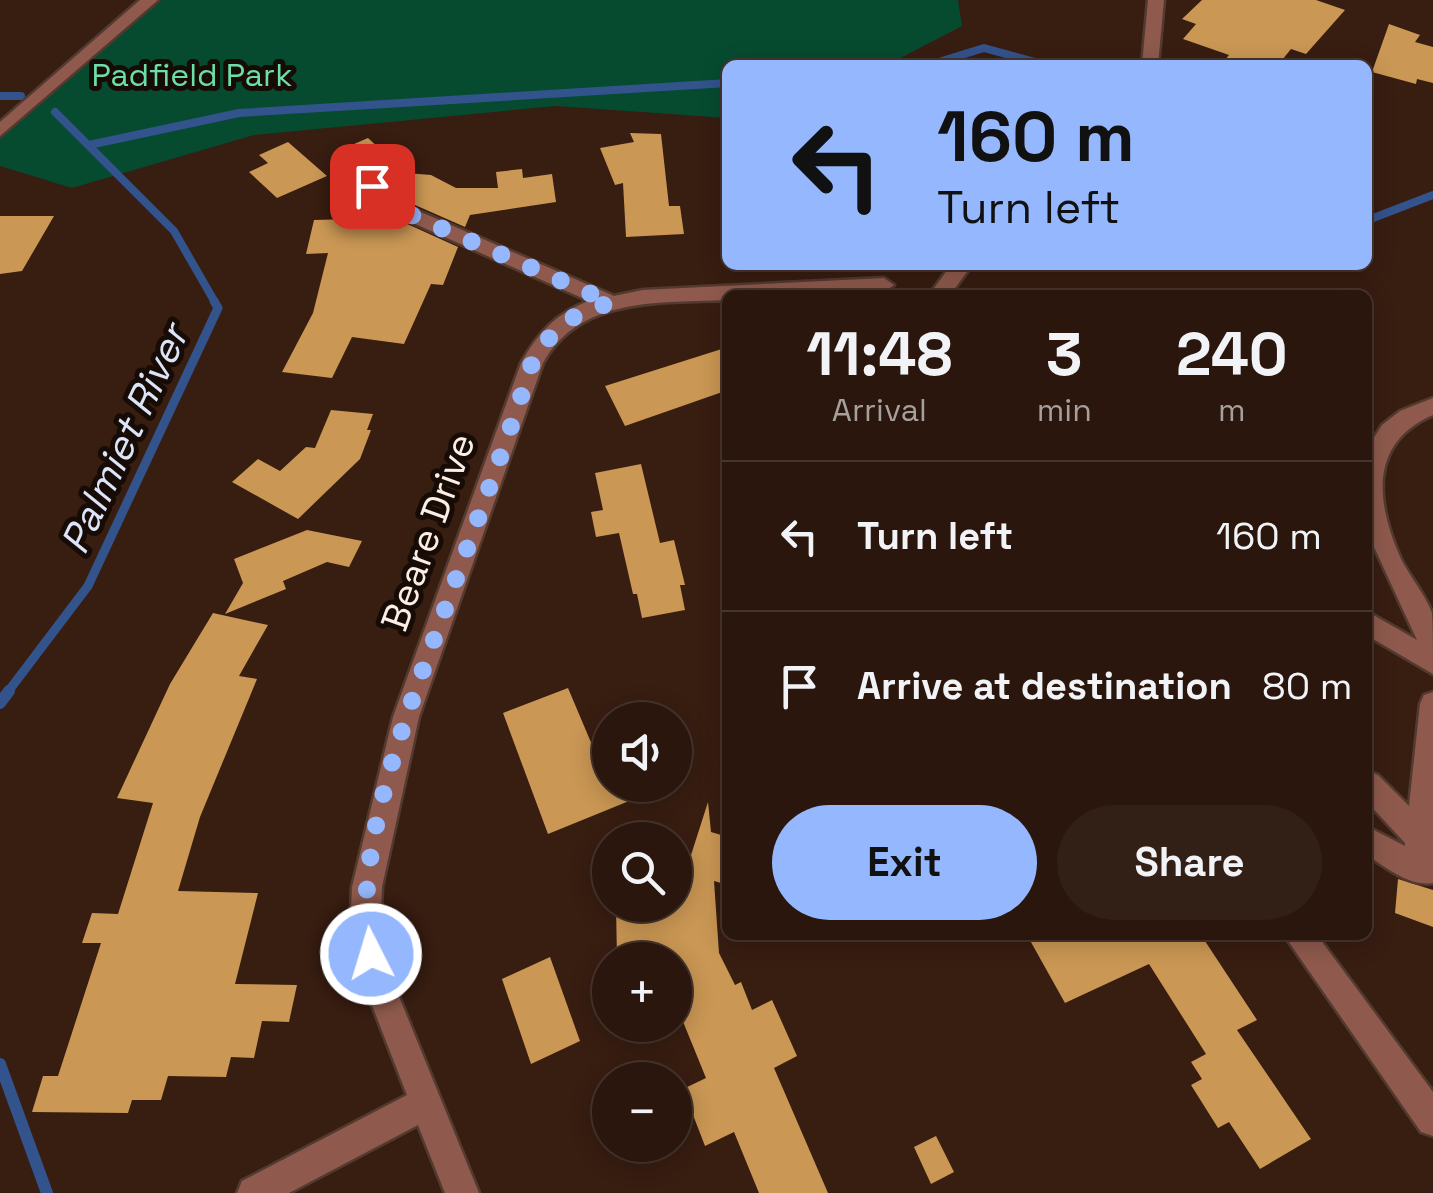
<!DOCTYPE html>
<meta charset="utf-8">
<style>
:root{--surface:#2a160d;--page:#321f16;--text:#f1f3f6;--muted:#a59f9d;--line:#46352e;--accent:#94b7fd}
body{margin:0;font-family:"Space Grotesk",sans-serif;background:var(--page);color:var(--text);height:100vh;display:flex;flex-direction:column;font-size:38px;white-space:nowrap}
*{box-sizing:border-box;margin:0}
p{font-size:32px;color:var(--muted)}
.icon{flex:none;width:55px;height:55px;fill:none;stroke:currentColor;stroke-width:2;stroke-linecap:round;stroke-linejoin:round}
.map{position:relative;flex:1;overflow:hidden}
.side{position:absolute;left:722px;top:290px;width:650px;height:650px;display:flex;flex-direction:column;background:var(--surface);border-radius:15px;box-shadow:0 5px 25px #0003,0 0 0 2px var(--line)}
.side>*{flex:none}
.banner{position:absolute;left:722px;top:60px;width:650px;height:210px;border-radius:15px;box-shadow:0 5px 25px #0003,0 0 0 2px var(--line);background:#94b7fd;color:#111;overflow:hidden}
.tools{position:absolute;left:592px;top:702px;display:grid;gap:20px}
.tools a{display:grid;place-items:center;width:100px;height:100px;border-radius:50%;background:var(--surface);box-shadow:0 5px 25px #0003,0 0 0 2px var(--line);font-size:50px}
.pin{position:absolute;display:grid;place-items:center;width:85px;height:85px;color:#fff;margin:-42px;border-radius:20px;box-shadow:0 5px 15px #0006}
.me{position:absolute;width:110px;margin:-55px;rotate:355deg;stroke-linejoin:round;filter:drop-shadow(0 0 8px #0008)}
.turn{display:flex;align-items:center;gap:35px;height:210px;padding:0 50px;font-size:45px}
.turn .icon{width:130px;height:130px;stroke-width:2.5}
.turn b{display:block;font-size:70px;line-height:85px}
.eta{display:flex;justify-content:space-evenly;align-items:center;height:170px;text-align:center}
.eta b{font-size:60px;font-weight:700;line-height:70px}
.button{display:flex;gap:20px;margin-top:auto;padding:20px 50px}
.button a{flex:1;height:115px;border-radius:60px;background:var(--accent);color:#111;font-size:40px;font-weight:700;line-height:115px;text-align:center}
.button a+a{background:var(--page);color:var(--text)}
ul{padding:0;list-style:none}
li{display:flex;align-items:center;gap:30px;height:150px;padding:0 50px;border-top:2px solid var(--line)}
li div{flex:1}
li b{display:block;font-size:38px}
li em{font-style:normal}
.map>svg:first-child{display:block}
</style>
<div class="map">
<svg width="1433" height="1193" viewBox="0 0 1433 1193">
<rect width="100%" height="100%" fill="#381d11"/>
<path fill="#064b30" d="M161,0H958L962,26L887,65H728L727,118L556,106L254,135L72,188L0,166V137Z"/>
<g fill="none" stroke-linecap="round" stroke-linejoin="round">
<g stroke="#33538d" stroke-width="8">
<path d="M929,65L984,48L1046,65"/>
<path d="M0,96H21"/>
<path d="M55,112L174,231L216,304"/>
<path d="M89,145L239,113L728,83"/>
<path d="M1368,220L1433,195"/>
</g>
<path stroke="#33538d" stroke-width="9" d="M7,693L88,586L218,308L214,301"/>
<g stroke="#33538d" stroke-width="12">
<path d="M0,703L9,691"/>
<path d="M0,1064L47,1193"/>
</g>
</g>
<g fill="#ca9754">
<path d="M1202,0H1316L1345,10L1306,54L1291,49L1278,65H1221L1229,55L1183,39L1196,24L1182,19Z"/>
<path d="M1389,24L1420,35L1415,42L1433,47V83L1417,79L1416,84L1372,72Z"/>
<path d="M630,133L661,134L669,206H680L684,234L626,237L623,183L615,185L600,148L634,142Z"/>
<path d="M368,138L406,173L431,175L456,188H498L496,172L522,169L523,178L552,174L556,202L470,215L465,227L415,205L385,184L390,167L379,159L364,169L338,151Z"/>
<path d="M288,142L327,176L277,198L249,172L268,163L259,155Z"/>
<path d="M0,216H54L22,271L0,274Z"/>
<path d="M394,218L458,247L443,285L431,284L404,344L352,337L332,378L282,372L313,313L328,253L306,254L314,220Z"/>
<path d="M728,347V390L625,426L605,386Z"/>
<path d="M331,410L373,414L367,430H371L360,459L298,519L232,482L258,459L280,471L306,447L315,448Z"/>
<path d="M641,464L660,543L674,540L685,585H680L685,610L642,618L637,594H633L619,533L596,537L591,512L603,510L595,473Z"/>
<path d="M307,530L362,541L349,567L327,562L283,581L286,589L225,614L243,583L234,559Z"/>
<path d="M213,613L268,625L239,676L257,679L200,817L178,891L258,893L235,984L297,985L289,1022L262,1021L254,1058L231,1057L226,1077L168,1076L161,1100H132L128,1113L32,1112L43,1076H58L101,943H82L92,913L118,914L153,803L117,798L170,684Z"/>
<path d="M568,688L609,785L666,786L548,834L503,713Z"/>
<path d="M708,802L711,832L728,837V885L714,881L719,953L735,985L741,982L752,1010L772,1000L797,1056L774,1068L828,1193H759L734,1132L705,1146L683,1089L706,1078L675,1002V960H617L616,905H675Z"/>
<path d="M1398,879L1433,890V927L1395,913Z"/>
<path d="M1027,935H1201L1257,1020L1237,1030L1311,1139L1260,1169L1229,1122L1218,1128L1191,1085L1202,1079L1191,1062L1206,1054L1149,964L1065,1003Z"/>
<path d="M550,957L580,1041L531,1064L502,979Z"/>
<path d="M936,1136L954,1172L931,1184L914,1147Z"/>
</g>
<g fill="none" stroke-linecap="round" stroke-linejoin="round">
<defs>
<g id="street">
<path d="M140,0H158L0,136V122Z"/>
<path d="M1148,0H1164L1158,65H1142Z"/>
<path d="M377,162L386,168L381,186L384,196L614,296L643,290L884,278L894,285L884,292L728,295V300C661,303 580,296 543,363L419,717L382,887L380,931L391,977L479,1193H445L418,1125L289,1193H237L242,1181L407,1095L361,977L350,931L352,887L393,717L521,363C538,333 556,313 589,301L368,203L363,186L368,168Z"/>
<path d="M951,265H972L950,295H929Z"/>
<path d="M1433,398V415C1368,443 1376,503 1401,559C1410,577 1425,594 1432,613C1433,630 1433,656 1433,674L1368,636V612L1417,640L1368,534V447L1382,425L1400,411Z"/>
<path d="M1433,692V883C1410,887 1387,868 1368,856V827L1405,846V843L1368,803V771L1378,775L1409,806L1420,704L1424,695Z"/>
<path d="M1284,935H1317L1433,1092V1136L1421,1132Z"/>
</g>
</defs>
<use href="#street" stroke="#533a2f" stroke-width="5"/>
<use href="#street" fill="#8f5a4d" fill-rule="evenodd"/>
</g>
<g fill="none" stroke-linecap="round" stroke-linejoin="round">
<path stroke="#94b7fd" stroke-width="18" stroke-dasharray="0 32.4" d="M371,954C349,858 410,706 443,615C473,531 505,448 532,363C551,329 574,311 612,303L375,199L372,186"/>
</g>
<g text-anchor="middle" stroke-width="10" stroke-linejoin="round" paint-order="stroke">
<g font-size="32" fill="#6bdfa7" stroke="#170b06">
<text x="192" y="86">Padfield Park</text>
</g>
<g font-size="38" fill="#fcede6" stroke="#170b06">
<text transform="translate(428 532) rotate(-70)" y="13">Beare Drive</text>
</g>
<g font-size="40" font-style="italic" fill="#dbe5f7" stroke="#170b06">
<text transform="translate(124 439) rotate(-65)" y="14">Palmiet River</text>
</g>
</g>
</svg>
<div class="tools">
<a><svg class="icon" aria-label="sound" viewBox="0 0 24 24"><path d="M4 9h4l5-4v14l-5-4H4zM17 9q2 3 0 6"/></svg></a>
<a><svg class="icon" aria-label="search" viewBox="0 0 24 24"><circle cx="10" cy="10" r="6"/><path d="M15 15l6 6"/></svg></a>
<a>+</a>
<a>−</a>
</div>
<div class="pin" style="left:372px;top:186px;background:#d93025"><svg class="icon" aria-label="arrive" viewBox="0 0 24 24"><path d="M6 21V4h12l-3 4 3 4H6"/></svg></div>
<svg class="me" style="left:371px;top:954px" viewBox="-20 -20 40 40"><circle r="17" fill="#94b7fd" stroke="#fff" stroke-width="3"/><path d="M0-11L8 9 0 5-8 9z" fill="#fff"/></svg>
<div class="banner">
<div class="turn"><svg class="icon" aria-label="left" viewBox="0 0 24 24"><path d="M17 20v-9H6M10 6l-5 5 5 5"/></svg><div><b>160 m</b>Turn left</div></div>
</div>
<section class="side">
<div class="eta">
<div><b>11:48</b><p>Arrival</p></div>
<div><b>3</b><p>min</p></div>
<div><b>240</b><p>m</p></div>
</div>
<ul>
<li><svg class="icon" aria-label="left" viewBox="0 0 24 24"><path d="M17 20v-9H6M10 6l-5 5 5 5"/></svg><div><b>Turn left</b></div><em>160 m</em></li>
<li><svg class="icon" aria-label="arrive" viewBox="0 0 24 24"><path d="M6 21V4h12l-3 4 3 4H6"/></svg><div><b>Arrive at destination</b></div><em>80 m</em></li>
</ul>
<div class="button"><a>Exit</a><a>Share</a></div>
</section>
</div>
